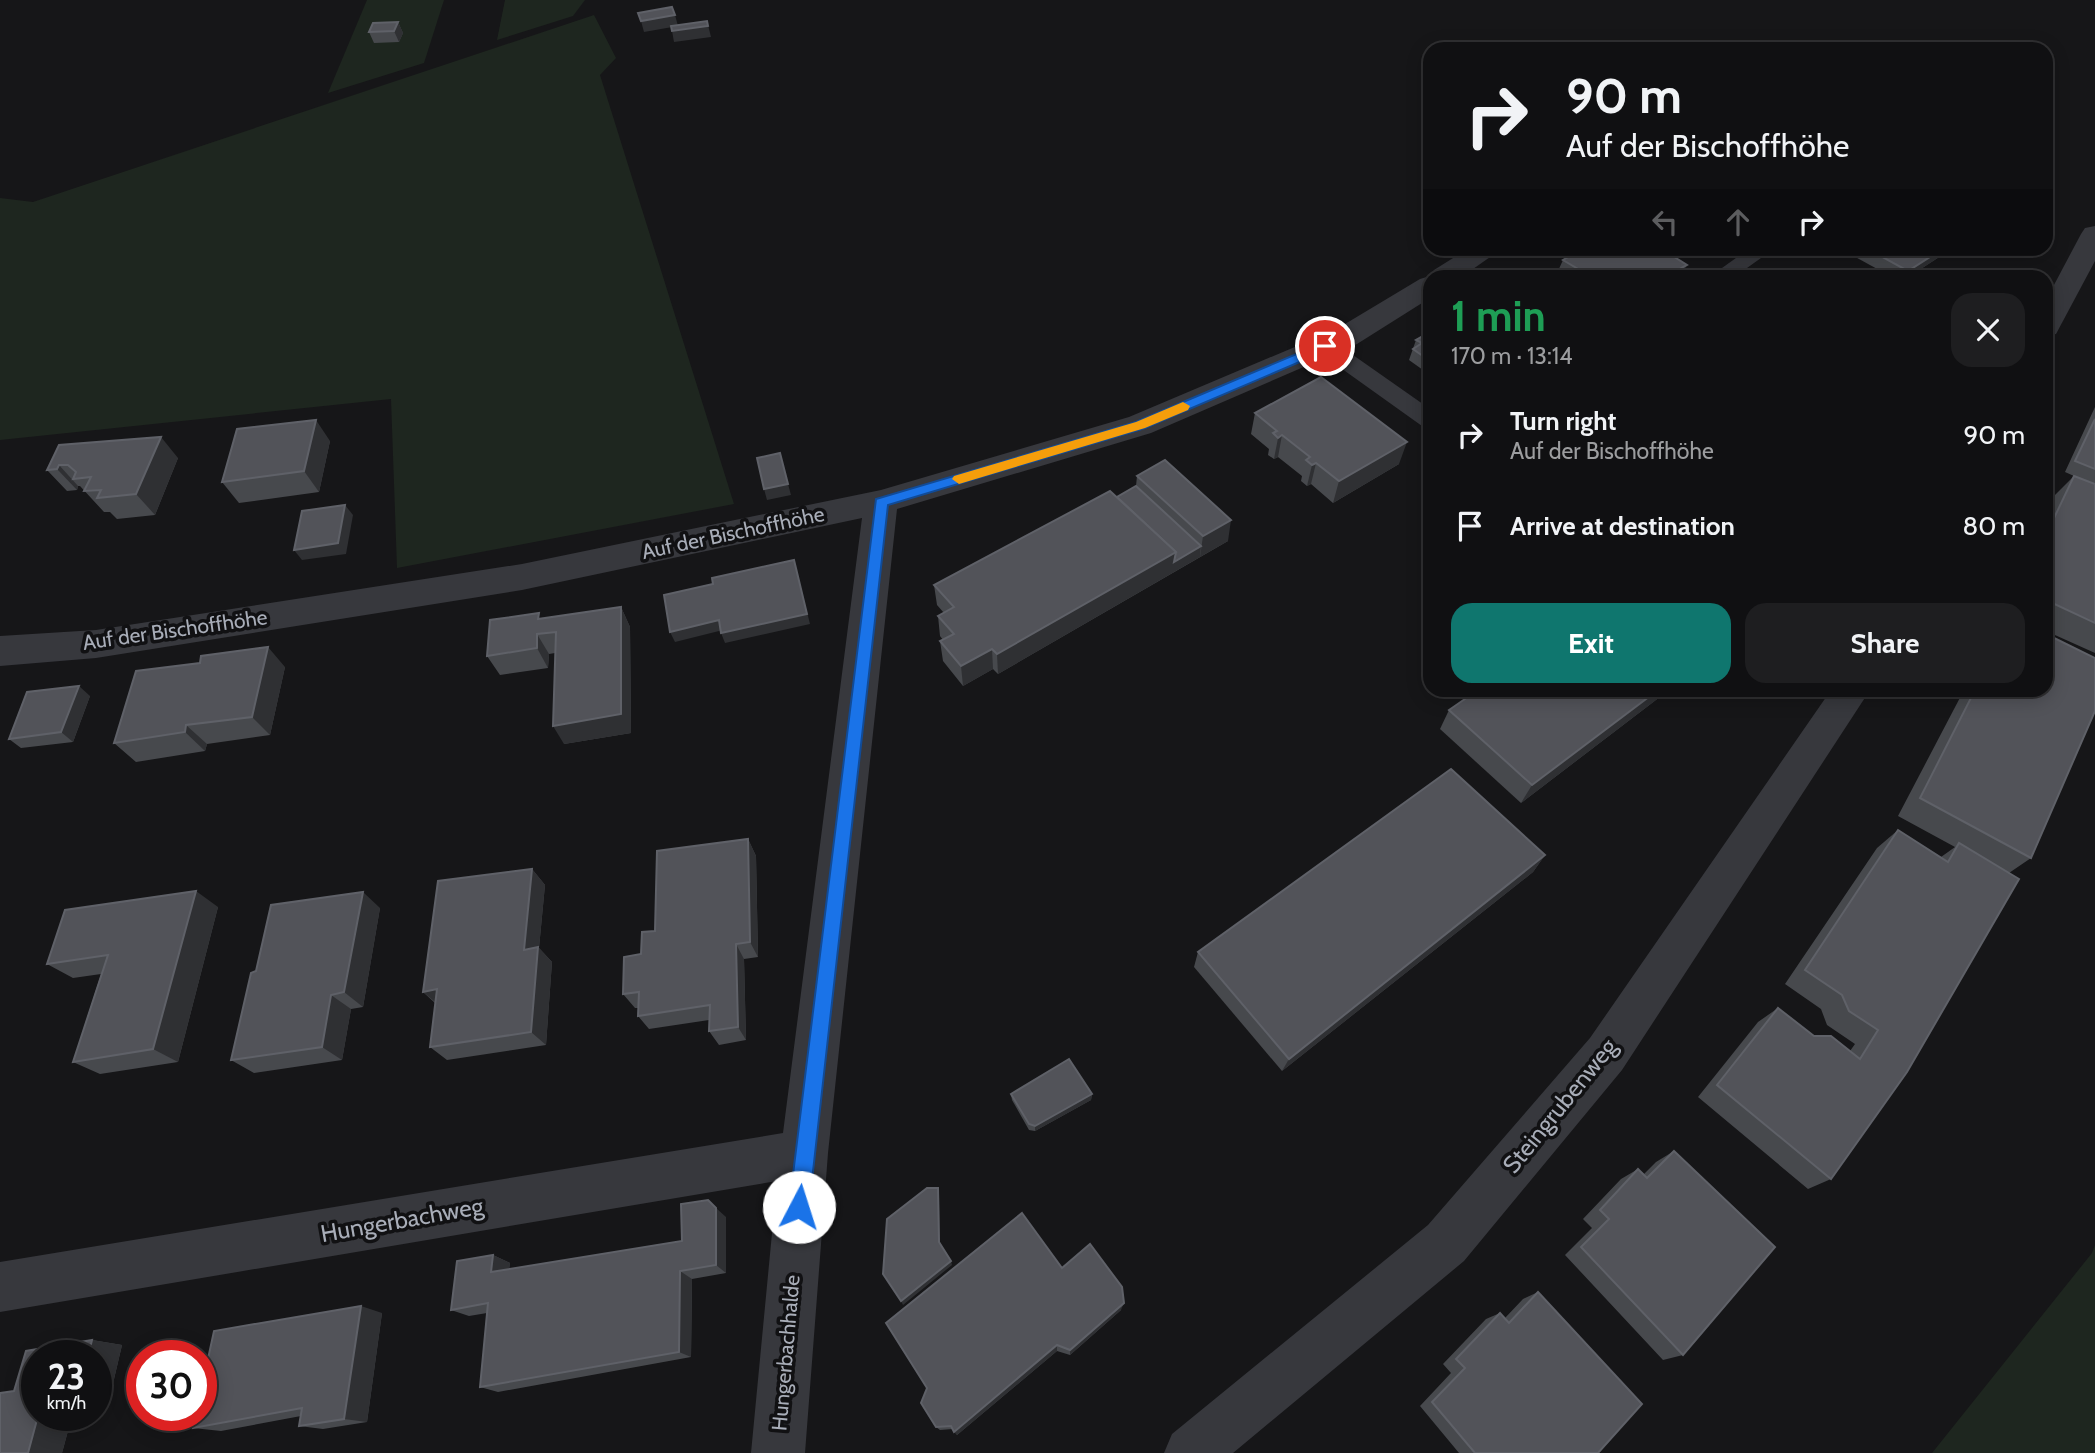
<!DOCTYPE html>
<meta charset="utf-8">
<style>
:root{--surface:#101012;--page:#1e1e20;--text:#f1f3f6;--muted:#9c9d9f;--line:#303032;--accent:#0f766e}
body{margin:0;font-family:Cabin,sans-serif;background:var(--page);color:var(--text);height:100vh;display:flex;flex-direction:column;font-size:26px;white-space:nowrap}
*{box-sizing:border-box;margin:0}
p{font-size:23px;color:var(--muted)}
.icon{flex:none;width:38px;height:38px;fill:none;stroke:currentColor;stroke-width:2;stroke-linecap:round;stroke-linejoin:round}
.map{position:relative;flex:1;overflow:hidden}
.sheet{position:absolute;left:1423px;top:270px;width:630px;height:427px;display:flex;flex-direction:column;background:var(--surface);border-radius:21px;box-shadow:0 4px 18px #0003,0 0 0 2px var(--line)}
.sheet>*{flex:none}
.hud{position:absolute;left:1423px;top:42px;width:630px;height:214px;border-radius:21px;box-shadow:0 4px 18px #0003,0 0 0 2px var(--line);background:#101012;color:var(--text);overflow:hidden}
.speed{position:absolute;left:21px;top:1340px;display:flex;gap:14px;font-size:35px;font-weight:700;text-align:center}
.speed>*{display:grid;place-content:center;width:91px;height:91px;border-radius:50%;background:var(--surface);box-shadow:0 4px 18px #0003,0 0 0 2px var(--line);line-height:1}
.speed small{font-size:18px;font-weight:400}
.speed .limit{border:10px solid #d22;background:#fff;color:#111}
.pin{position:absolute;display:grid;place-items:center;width:60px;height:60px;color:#fff;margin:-30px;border:4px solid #fff;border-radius:50%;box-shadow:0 2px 7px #0007}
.me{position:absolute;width:77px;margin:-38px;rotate:5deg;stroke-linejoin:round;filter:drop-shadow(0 0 5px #0008)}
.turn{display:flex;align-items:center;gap:24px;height:147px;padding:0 28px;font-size:32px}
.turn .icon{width:91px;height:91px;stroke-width:2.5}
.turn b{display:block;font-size:49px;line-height:60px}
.lanes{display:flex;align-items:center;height:66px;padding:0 28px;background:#0003;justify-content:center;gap:35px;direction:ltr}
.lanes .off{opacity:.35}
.round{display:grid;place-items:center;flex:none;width:74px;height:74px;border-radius:21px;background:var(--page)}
.head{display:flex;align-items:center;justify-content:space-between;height:119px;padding:0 28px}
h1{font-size:42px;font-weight:700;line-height:52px;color:#1e9e55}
.primary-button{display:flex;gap:14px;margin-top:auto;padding:14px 28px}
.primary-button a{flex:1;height:80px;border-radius:21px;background:var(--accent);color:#fff;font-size:28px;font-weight:700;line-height:80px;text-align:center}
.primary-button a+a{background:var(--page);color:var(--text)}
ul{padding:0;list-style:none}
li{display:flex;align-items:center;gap:21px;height:91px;padding:0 28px}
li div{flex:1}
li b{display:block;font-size:26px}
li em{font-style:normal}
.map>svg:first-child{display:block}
</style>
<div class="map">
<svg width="2095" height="1453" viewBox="0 0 2095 1453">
<rect width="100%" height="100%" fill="#161618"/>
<g fill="#1e261f">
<path d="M367,0H444L424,63L328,93Z"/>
<path d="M505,0H585L573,16L497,40Z"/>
<path d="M594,15L616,58L600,75L734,504L397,568L391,399L0,440V198L33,202Z"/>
<path d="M2095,1245V1453H1932L2092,1253Z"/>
</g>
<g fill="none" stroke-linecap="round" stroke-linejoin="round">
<g fill="#37383d" fill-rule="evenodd">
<path d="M1750,248H1775L1747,268L1755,276C1743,276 1729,280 1722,268Z"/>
<path d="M1325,339L1333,341L1430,409V428L1422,426L1317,351L1314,346L1317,341Z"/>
</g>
<g fill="#37383d" fill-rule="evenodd">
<path d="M2095,226V261L2056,334L2046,336V300L2081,234L2085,228Z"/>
<path d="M1469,248H1503L1463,276H1430V298L1357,344L1151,433L897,509L828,1153L805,1453H751L777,1181L0,1312V1262L783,1133L862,518L522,590L96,658L0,666V636L96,630L522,564L881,490L1129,417L1335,330L1420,279L1430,276L1434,270Z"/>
<path d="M1831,690H1870L1622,1070L1464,1261L1233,1453H1164L1172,1434L1428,1225L1590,1038Z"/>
</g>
</g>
<g fill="#47494d">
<path d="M398,22L403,33L399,42L374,43L369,32Z"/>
<path d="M1839,248H1953L1910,276H1890Z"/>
<path d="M1563,260L1682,276H1567L1558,271Z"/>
<path d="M1430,332V375L1409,360L1416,340Z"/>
<path d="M2095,407V653L2046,631V513L2053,497L2074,476L2065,472Z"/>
<path d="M1255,413L1399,464L1333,503L1311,484L1307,486L1301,481L1302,476L1278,457L1274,459L1268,455L1269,449L1251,434Z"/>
<path d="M330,441L319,492L239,503L222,482Z"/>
<path d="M59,445L178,458L155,515L117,519L110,512H104L80,486H78L77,490L67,491L47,470Z"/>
<path d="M1137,476L1228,541L998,674L993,669L963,686L943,661L940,641L943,640L940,636L938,616L944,613L937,605L934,585L1117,497L1136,486Z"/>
<path d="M621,607L630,627L631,733L564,744L555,653L549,654L548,668L500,675L487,656L542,619Z"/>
<path d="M285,667L270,735L207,744L205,751L136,762L114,743Z"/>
<path d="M1669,690L1521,803L1440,729L1449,710Z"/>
<path d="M1964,690H2046L2031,858L2009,873L1831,1179L1808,1189L1698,1097L1758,1022L1778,1008L1814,1036L1850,1051L1855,1044L1827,1025L1821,1009L1785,984L1877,848L1898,830L1941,857L1955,847L1898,816Z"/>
<path d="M90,696L73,742L21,748L9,739Z"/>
<path d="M748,839L756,856L758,957L744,959L746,1040L719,1045L709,1031V1020L649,1029L638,1016L639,1008H635L623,994L655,931Z"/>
<path d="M1545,855L1533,872L1282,1071L1194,967L1198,952Z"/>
<path d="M532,869L545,885L539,948L552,962L546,1045L447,1060L430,1047L435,1003L423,992Z"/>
<path d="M218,907L178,1062L100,1074L73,1062L101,974L73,978L47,964Z"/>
<path d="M380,908L363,1007L351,1009L342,1060L254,1073L231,1060L256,971Z"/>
<path d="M1011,1094H1092L1091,1100L1035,1131L1029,1130L1012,1100Z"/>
<path d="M1674,1151L1683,1355L1663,1360L1565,1255L1592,1228L1583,1219L1621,1179L1638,1169L1644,1174L1656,1162Z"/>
<path d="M726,1217V1273L692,1279L691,1357L498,1392L480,1387L487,1313L469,1316L451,1310L493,1255L510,1263L509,1269L682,1241Z"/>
<path d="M1062,1268L1121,1310L1070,1355L1057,1351L957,1435L953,1429L940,1430L936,1427Z"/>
<path d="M1538,1292L1598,1453H1459L1420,1406L1451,1373L1443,1364L1486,1319L1500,1313L1505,1318L1523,1299Z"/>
<path d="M382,1313L367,1422L323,1429L299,1426L301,1416L221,1431L193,1428Z"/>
<path d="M92,1340L122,1345L111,1392L96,1395V1356H37V1416H72L62,1453H0V1393L14,1391L26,1351Z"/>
</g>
<g fill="#2f3033">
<path d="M675,15L678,26L644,32L641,21Z"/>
<path d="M707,21L711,37L674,42L672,31Z"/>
<path d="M398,22L403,33L399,42L394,31Z"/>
<path d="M1944,248H1953L1910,276H1905L1908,271Z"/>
<path d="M1687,265L1681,276H1667Z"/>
<path d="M316,420L330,441L319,492L304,471Z"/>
<path d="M1282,435L1278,457L1274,459L1278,438Z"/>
<path d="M161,437L178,458L155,515L136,494Z"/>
<path d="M1407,442L1399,464L1333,503L1339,481Z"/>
<path d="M1316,463L1311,484L1307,486L1312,465Z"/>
<path d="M59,465L78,486L77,490L57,469Z"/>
<path d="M788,484L791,495L767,500L764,489Z"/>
<path d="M345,505L353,515L346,554L302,560L294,550Z"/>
<path d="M1231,520L1228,541L1200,557L1203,536Z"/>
<path d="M1201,546L1200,557L998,674L997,654L1176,552Z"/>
<path d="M794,560L810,624L725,643L721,633Z"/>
<path d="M621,607L630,627L631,733L564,744L553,726Z"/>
<path d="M719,620L723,630L675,642L670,632Z"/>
<path d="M537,634L549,654L548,668L537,648Z"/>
<path d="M268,647L285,667L270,735L252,717Z"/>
<path d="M992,649L993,669L963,686L961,666Z"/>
<path d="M79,686L90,696L73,742L61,732Z"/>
<path d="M1658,690H1669L1521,803L1532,785Z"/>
<path d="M186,725L207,744L205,751L185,732Z"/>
<path d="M748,839L756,856L758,957L750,942Z"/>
<path d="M1545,855L1533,872L1282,1071L1289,1059Z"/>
<path d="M532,869L545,885L539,948L552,962L546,1045L531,1032L524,950Z"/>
<path d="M196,891L218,907L178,1062L153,1049Z"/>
<path d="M363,892L380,908L363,1007L344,992Z"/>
<path d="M736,944L744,959L746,1040L738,1027Z"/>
<path d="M437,989L440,1006L423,992Z"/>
<path d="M331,995L351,1009L342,1060L322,1047Z"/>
<path d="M1092,1094L1091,1100L1035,1131V1126Z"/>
<path d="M938,1188L939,1193L940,1246L939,1242Z"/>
<path d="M716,1208L726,1217V1273L716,1265Z"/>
<path d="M493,1255L510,1263L508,1280L491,1272Z"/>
<path d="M951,1261L952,1265L903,1305L901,1301Z"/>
<path d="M680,1271L692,1279L691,1357L679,1352Z"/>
<path d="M1124,1303L1121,1310L1070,1355V1350Z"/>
<path d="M361,1306L382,1313L367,1422L344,1419Z"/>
<path d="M92,1340L122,1345L111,1392L96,1390V1356H88Z"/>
<path d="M1057,1345V1351L957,1435L954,1432Z"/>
<path d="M38,1416H72L62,1453H28Z"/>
</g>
<g fill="#525359" stroke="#5f6168" stroke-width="2">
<path d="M672,7L675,15L641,21L638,13Z"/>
<path d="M707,21L708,26L672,31L671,26Z"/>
<path d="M398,22L394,31L369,32L373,23Z"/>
<path d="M1584,248H1660L1687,265L1667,276H1590L1563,260Z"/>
<path d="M1866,248H1944L1908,271Z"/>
<path d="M1430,332V361L1413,349L1422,343L1416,340Z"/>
<path d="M1321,377L1407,442L1339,481L1316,463L1312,465L1306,460L1310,457L1282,435L1278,438L1273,433L1277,431L1255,413Z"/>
<path d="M2095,419V469L2075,461Z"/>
<path d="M316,420L304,471L222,482L237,429Z"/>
<path d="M161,437L136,494L97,498L101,490L84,491L91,477L73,479L76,472L68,465H59L57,469L47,470L59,445Z"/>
<path d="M780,453L788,484L764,489L757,458Z"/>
<path d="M1165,460L1231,520L1203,536L1137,476Z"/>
<path d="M2074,476L2095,484V623L2046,600V535Z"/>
<path d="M1136,486L1201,546L1174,562L1176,552L1117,497Z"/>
<path d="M1110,491L1176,552L997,654L992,649L961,666L940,641L954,634L938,616L954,607L934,585Z"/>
<path d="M345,505L338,543L294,550L302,511Z"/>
<path d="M794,560L807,614L721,633L719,620L670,632L664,595L713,584L712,578Z"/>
<path d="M621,607V714L553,726L556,632L537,634V648L487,656L490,620L539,613L538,619Z"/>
<path d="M2046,634L2095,658V711L2031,858L1920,798L1975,690H2046Z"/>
<path d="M268,647L252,717L186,725L185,732L114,743L136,671L200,663L201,656Z"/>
<path d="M79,686L61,732L9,739L27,692Z"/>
<path d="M1478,690H1658L1532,785L1449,710Z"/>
<path d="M1451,769L1545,855L1289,1059L1198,952Z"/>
<path d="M1898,830L1948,862L1959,843L2019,879L1907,1072L1831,1179L1717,1085L1778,1008L1814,1036H1831L1860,1059L1878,1030L1849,1011L1842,995L1805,970Z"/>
<path d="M748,839L750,942L736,944L738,1027L709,1031L710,1005L638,1016L639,992L623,994L624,957L641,954L642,932L655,931L657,851Z"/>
<path d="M532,869L524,950L538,947L531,1032L430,1047L437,989L423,992L438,881Z"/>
<path d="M196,891L153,1049L73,1062L108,955L47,964L65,910Z"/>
<path d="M363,892L344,992L331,995L322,1047L231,1060L251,973L256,971L271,905Z"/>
<path d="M1069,1059L1092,1094L1035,1126L1029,1124L1011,1094Z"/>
<path d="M1674,1151L1775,1247L1683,1355L1581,1247L1609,1219L1600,1210L1638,1169L1647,1178Z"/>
<path d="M927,1188H938L939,1242L951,1261L901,1301L883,1274L887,1219Z"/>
<path d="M708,1200L716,1208V1265L680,1271L679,1352L480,1387L488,1303L451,1310L457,1261L493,1255L491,1272L682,1241L681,1204Z"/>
<path d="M1022,1213L1062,1268L1090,1244L1122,1287L1124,1303L1070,1350L1057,1345L954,1432L951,1426L936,1427L921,1403L927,1388L886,1323Z"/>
<path d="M1538,1292L1642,1404L1598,1453H1475L1432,1402L1465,1368L1456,1359L1500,1313L1509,1323Z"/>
<path d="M361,1306L344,1419L299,1426L302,1408L193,1428L196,1416H201V1391L214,1331Z"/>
<path d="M92,1340L88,1356H37V1416H38L28,1453H0V1393L14,1391L26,1351Z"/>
</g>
<path fill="#1a73e8" stroke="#114b97" stroke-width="2" d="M1325,342L1331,346L1330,349L1145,428L888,505L809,1207L806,1215L799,1217L792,1215L789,1207L876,499L1136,422Z"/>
<path fill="#f59e0b" d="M1183,402L1190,406L1188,410L1145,428L959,484L952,479L954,476L1136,422Z"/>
<g text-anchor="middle" stroke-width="7" stroke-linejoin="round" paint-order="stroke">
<g font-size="21" fill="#a8adb8" stroke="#111113">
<text transform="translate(733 533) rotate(-12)" y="7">Auf der Bischoffhöhe</text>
<text transform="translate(175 630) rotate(-8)" y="7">Auf der Bischoffhöhe</text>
<text transform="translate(786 1353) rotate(-85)" y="7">Hungerbachhalde</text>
</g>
<g font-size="24" fill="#a8adb8" stroke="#111113">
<text transform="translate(1560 1106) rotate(-51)" y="8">Steingrubenweg</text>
<text transform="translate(402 1220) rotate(-10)" y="8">Hungerbachweg</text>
</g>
</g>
</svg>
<div class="speed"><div>23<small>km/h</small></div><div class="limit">30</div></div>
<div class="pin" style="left:1325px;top:346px;background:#d93025"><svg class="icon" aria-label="arrive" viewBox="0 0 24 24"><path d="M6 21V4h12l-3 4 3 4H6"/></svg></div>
<svg class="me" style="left:799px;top:1207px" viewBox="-20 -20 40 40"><circle r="19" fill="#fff"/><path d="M0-13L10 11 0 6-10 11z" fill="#1a73e8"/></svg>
<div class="hud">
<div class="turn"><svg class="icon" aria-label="right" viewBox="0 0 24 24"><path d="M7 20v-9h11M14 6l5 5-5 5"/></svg><div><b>90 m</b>Auf der Bischoffhöhe</div></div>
<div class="lanes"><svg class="icon off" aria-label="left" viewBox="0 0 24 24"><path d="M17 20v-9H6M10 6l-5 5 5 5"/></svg><svg class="icon off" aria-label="ahead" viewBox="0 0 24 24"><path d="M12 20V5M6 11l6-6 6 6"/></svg><svg class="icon" aria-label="right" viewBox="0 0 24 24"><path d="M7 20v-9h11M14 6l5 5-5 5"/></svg></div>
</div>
<section class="sheet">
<div class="head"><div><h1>1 min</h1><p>170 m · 13:14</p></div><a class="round"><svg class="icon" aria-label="close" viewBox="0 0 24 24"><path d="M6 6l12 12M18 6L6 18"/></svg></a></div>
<ul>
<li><svg class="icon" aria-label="right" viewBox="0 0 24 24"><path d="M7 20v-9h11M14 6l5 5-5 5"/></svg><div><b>Turn right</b><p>Auf der Bischoffhöhe</p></div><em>90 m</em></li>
<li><svg class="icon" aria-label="arrive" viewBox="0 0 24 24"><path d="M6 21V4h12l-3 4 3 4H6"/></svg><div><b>Arrive at destination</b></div><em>80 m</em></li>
</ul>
<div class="primary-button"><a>Exit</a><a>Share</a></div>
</section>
</div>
